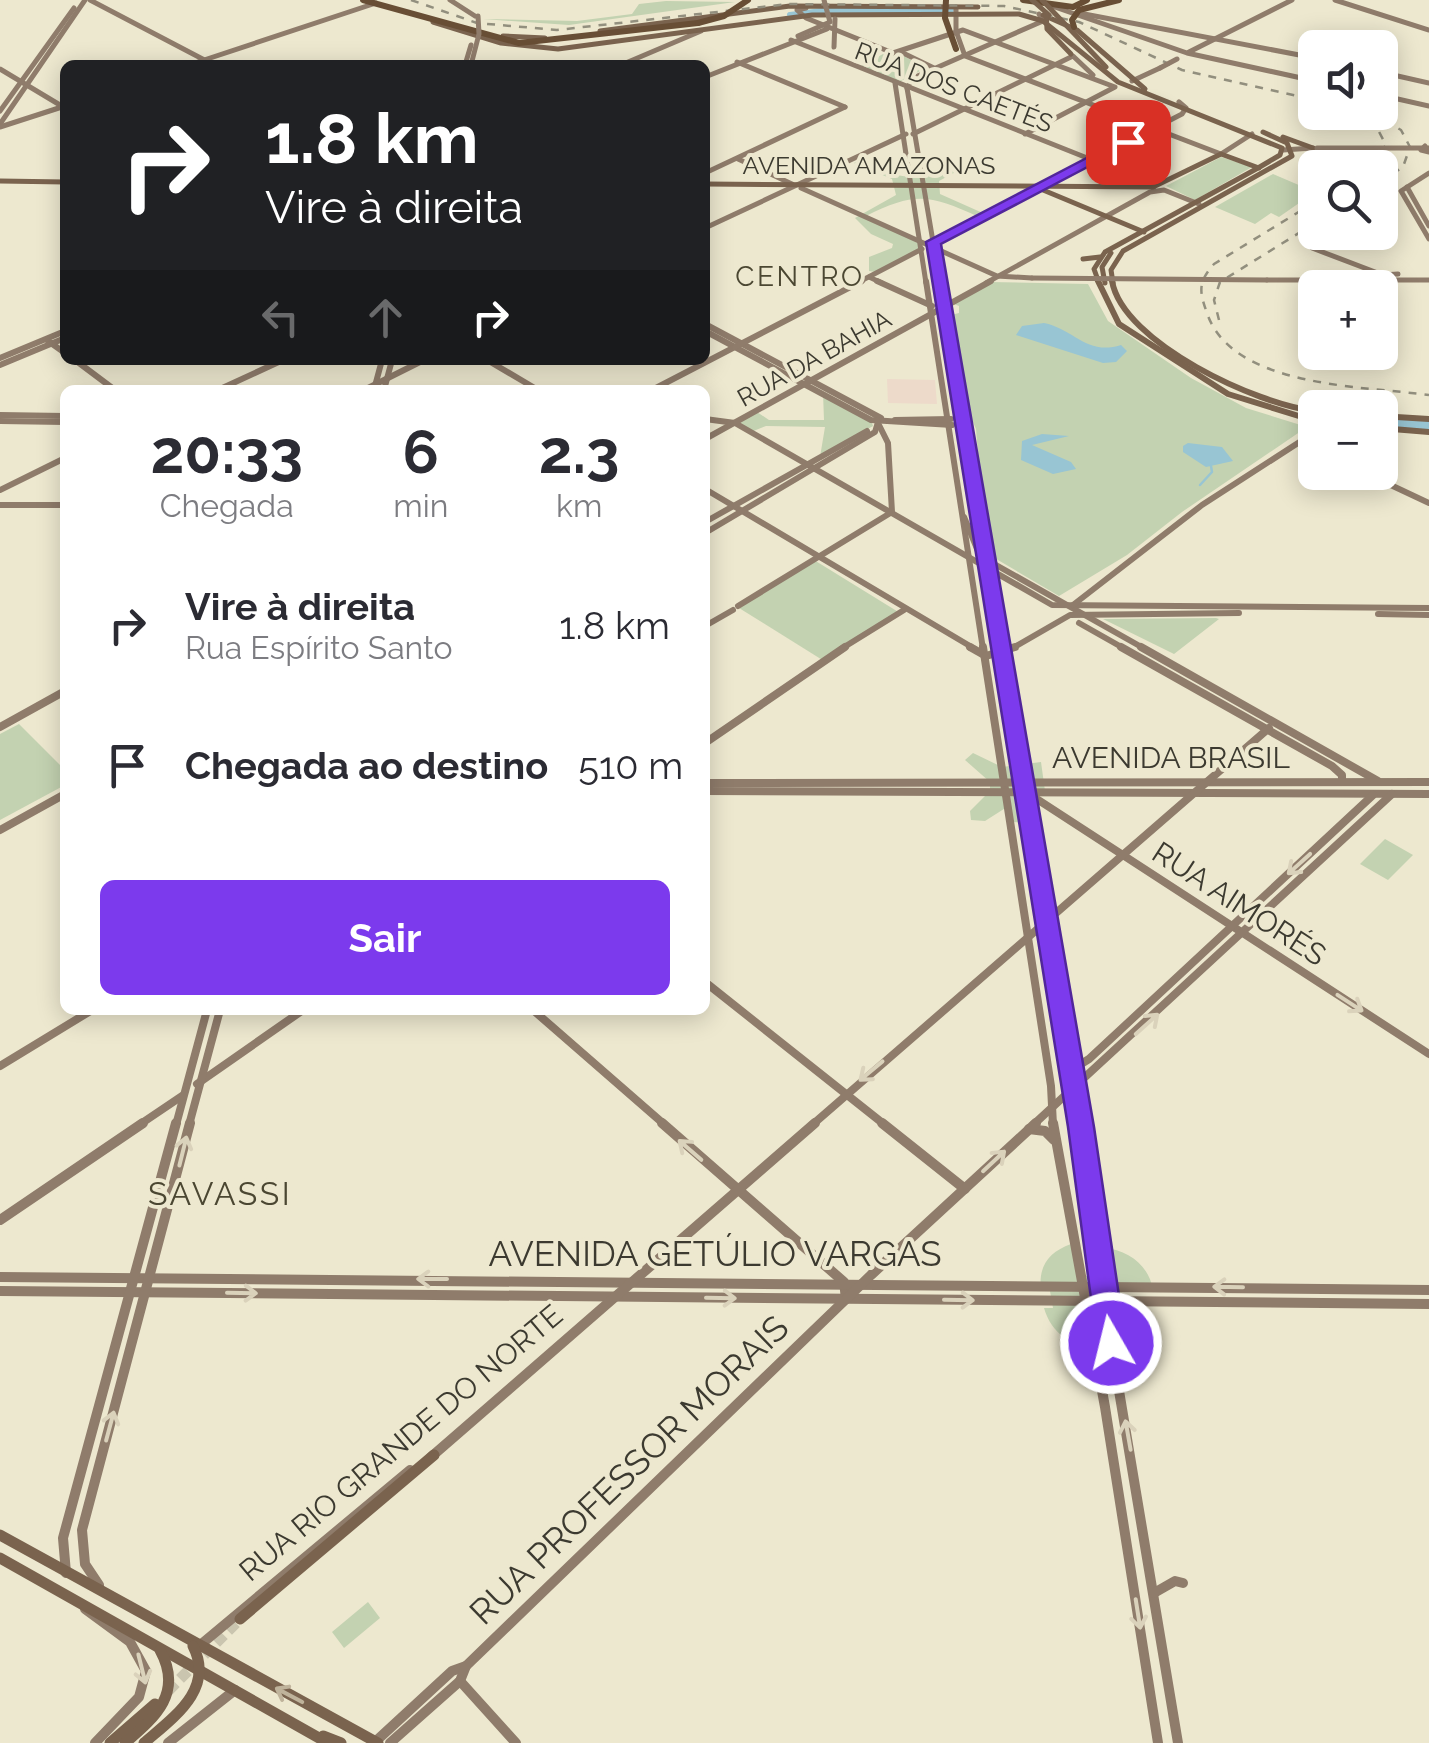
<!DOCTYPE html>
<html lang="pt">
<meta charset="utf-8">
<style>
:root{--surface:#fff;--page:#f2f2f3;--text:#2b2b33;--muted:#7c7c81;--accent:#7c3aed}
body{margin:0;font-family:Raleway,sans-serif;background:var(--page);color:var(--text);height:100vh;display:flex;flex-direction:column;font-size:38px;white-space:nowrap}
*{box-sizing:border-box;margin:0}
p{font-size:32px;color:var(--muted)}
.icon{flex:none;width:55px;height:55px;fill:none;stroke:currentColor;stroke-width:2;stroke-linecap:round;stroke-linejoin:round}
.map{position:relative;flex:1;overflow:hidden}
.side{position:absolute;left:60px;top:385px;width:650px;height:630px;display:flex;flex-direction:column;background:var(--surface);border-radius:15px;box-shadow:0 5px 25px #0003}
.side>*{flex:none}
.banner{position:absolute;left:60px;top:60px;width:650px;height:305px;border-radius:15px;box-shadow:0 5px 25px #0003;background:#202124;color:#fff;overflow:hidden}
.controls{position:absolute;left:1298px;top:30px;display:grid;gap:20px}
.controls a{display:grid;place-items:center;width:100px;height:100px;border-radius:15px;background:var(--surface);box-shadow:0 5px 25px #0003;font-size:50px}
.pin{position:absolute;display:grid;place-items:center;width:85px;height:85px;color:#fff;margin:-42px;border-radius:20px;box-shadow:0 5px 15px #0006}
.me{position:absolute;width:110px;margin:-55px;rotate:352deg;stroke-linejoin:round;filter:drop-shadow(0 0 8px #0008)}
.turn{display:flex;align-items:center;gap:35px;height:210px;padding:0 40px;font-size:45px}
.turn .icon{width:130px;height:130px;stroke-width:2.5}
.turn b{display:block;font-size:70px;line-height:85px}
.lanes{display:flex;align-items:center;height:95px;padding:0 40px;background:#0003;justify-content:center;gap:50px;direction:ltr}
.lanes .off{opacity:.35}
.eta{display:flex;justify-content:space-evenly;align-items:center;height:170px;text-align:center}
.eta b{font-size:60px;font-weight:700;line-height:70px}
.action{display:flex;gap:20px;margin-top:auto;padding:20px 40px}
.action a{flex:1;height:115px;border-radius:15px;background:var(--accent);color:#fff;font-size:40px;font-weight:700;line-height:115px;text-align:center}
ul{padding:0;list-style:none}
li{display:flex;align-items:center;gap:30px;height:140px;padding:0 40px}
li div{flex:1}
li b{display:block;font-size:38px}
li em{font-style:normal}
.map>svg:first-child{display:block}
</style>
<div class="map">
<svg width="1429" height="1743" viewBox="0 0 1429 1743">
<rect width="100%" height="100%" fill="#ede8cf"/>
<path fill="#eddaca" d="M887,379L935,380L937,404L888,403Z"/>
<g fill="#c3d2b1">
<path d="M666,1L735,2L569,25L483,19L577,21L632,14L639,4Z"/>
<path d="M883,54H900L926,68L899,82L861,66Z"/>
<path d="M1221,157L1252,167L1195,200L1166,186Z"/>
<path d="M968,160L974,162L939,181L940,194L985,214L979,217C930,195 916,191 866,216L920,242L922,248L875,272L869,271V257L892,248L893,244L871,234L855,218L896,195L892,179L854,163L858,161C906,181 921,184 968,160Z"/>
<path d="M1273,174L1315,192L1279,217L1271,213L1255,224L1215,207Z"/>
<path d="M990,282L1088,284L1108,321L1191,378L1246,408L1307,427L1182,512L1127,555L1059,596L986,553L976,429L969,413L951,315L959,313V306L954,304Z"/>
<path d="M823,393L871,420L873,426L820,457L825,427L766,426L751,432L735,423L757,412L769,420H824Z"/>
<path d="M814,560L900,613L824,661L739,608Z"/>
<path d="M1103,619L1216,618L1219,619L1174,654Z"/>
<path d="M19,724L65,770V785L0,820V734Z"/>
<path d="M973,753L1002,767L1041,762L1045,791H1025L1031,823L1012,822L1007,807L985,821L971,820L970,811L990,791V782L965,760Z"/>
<path d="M1385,839L1413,855L1388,880L1360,864Z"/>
<path d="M1071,1244L1083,1276H1108L1104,1248C1128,1250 1149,1265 1153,1290H1120L1125,1313L1091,1311L1098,1350C1072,1347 1051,1333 1044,1308H1053L1050,1291L1041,1290C1038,1266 1049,1252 1071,1244Z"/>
<path d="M368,1602L380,1618L344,1648L332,1632Z"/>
</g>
<g fill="#98c5d3">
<path d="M1044,323C1074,329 1087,356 1121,345L1127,351L1116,362L1103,363L1016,335L1022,326Z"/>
<path d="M1042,434L1069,436L1032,445L1071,462L1076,469L1053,474L1021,460L1022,441Z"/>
<path d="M1188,443L1222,447L1233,461L1206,467L1183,452V446Z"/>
</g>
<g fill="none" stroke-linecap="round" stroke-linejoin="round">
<path stroke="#98c5d3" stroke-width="2.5" d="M1200,485L1212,472L1211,466"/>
<path stroke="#98c5d3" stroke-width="6" d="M790,15L830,10H951"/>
<path stroke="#98c5d3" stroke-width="9" d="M1380,422L1429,425"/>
<path stroke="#cac5af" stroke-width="11" stroke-dasharray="11 6" stroke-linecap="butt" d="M168,1691L240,1619"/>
<g stroke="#8f7c6b" stroke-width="5">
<path d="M90,0L214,65"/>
<path d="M450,0L475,16"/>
<path d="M1335,0L1429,30"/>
<path d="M1049,5L1187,53L1315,81"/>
<path d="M956,7V31L965,56L1221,154L1252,134"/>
<path d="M806,8L797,10L806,18L893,53L963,30L1115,87L1025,134"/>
<path d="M1079,13L1315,58"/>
<path d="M791,40L1150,183L1154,190"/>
<path d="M1189,52L1292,0"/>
<path d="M903,53L936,69"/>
<path d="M737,62L845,107"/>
<path d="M189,65L376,3"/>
<path d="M621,65L701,31"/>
<path d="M0,69L65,108"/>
<path d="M1380,72L1429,83"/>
<path d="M705,77L827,29"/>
<path d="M1132,81L1160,68"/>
<path d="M895,83L926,283"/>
<path d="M907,88L940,283"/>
<path d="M907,88L913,78L1043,21L1039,14"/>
<path d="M1380,95L1429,106"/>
<path d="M0,111L74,8"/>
<path d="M0,124L85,0"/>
<path d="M0,127L65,106"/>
<path d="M913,134L1073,56L1093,75"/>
<path d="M1425,146L1421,150L1429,152"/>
<path d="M1283,150L1313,148"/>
<path d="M738,159L792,184"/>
<path d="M705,173L845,107"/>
<path d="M1429,173L1401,191L1429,239"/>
<path d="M1407,187L1429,226"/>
<path d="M801,188L997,276L1032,278"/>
<path d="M705,228L906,134"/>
<path d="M934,242L1182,114L1186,108L1179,102"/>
<path d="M1312,248L1383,275L1398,274"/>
<path d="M869,277L882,283"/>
<path d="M1267,280H1429"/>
<path d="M857,283L922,249"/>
<path d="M986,283L1150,192L1164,190L1199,204"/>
</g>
<g stroke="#8f7c6b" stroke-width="6">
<path d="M877,281L932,306"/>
<path d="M926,281L983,649"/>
<path d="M939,281L1001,649"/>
<path d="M705,324L881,418"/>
<path d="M705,331L871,420L952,425"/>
<path d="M48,341L65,353"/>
<path d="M0,358L65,331"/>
<path d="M75,360L115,390"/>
<path d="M487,360L538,390"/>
<path d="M0,365L65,338"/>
<path d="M375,386L382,360"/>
<path d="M218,390L283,360"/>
<path d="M364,390L424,360"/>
<path d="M384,390L392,360"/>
<path d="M652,390L862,281"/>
<path d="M0,415L65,416"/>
<path d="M705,419L735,423L1052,605L1429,608"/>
<path d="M895,420L951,419"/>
<path d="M0,421L65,422"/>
<path d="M705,439L991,281"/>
<path d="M1299,443L1315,450"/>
<path d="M1363,472L1429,503"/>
<path d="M705,489L975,649"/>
<path d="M0,490L65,458"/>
<path d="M0,505H65"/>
<path d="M964,517L980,556L1145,649"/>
<path d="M705,522L867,431"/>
<path d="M705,533L875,432L878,422"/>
<path d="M1073,605L1202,505L1315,432"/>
<path d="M738,606L892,512L888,443L877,421"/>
<path d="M1378,614L1429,615"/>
<path d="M1079,623L1125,649"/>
<path d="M705,626L733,610"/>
<path d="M841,649L904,610"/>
<path d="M1011,649L1070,615L1239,613"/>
</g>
<g stroke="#8f7c6b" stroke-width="8">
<path d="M970,647L986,656"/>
<path d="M983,647L1051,1086L1053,1125"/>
<path d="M1001,647L1081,1125"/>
<path d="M1121,647L1332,766L1342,775V782"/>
<path d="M1141,647L1378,781"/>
<path d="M986,656L1015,647"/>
<path d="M0,727L65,691"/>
<path d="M705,743L845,647"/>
<path d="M705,783L1429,782"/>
<path d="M705,791L1429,794"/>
<path d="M1026,792L1429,1054"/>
<path d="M0,830L65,794"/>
<path d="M705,982L885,1125"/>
<path d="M533,1010L665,1125"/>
<path d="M1069,1062L1081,1064L1089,1059L1373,795"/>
<path d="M0,1066L92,1010"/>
<path d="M197,1084L303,1010"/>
<path d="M139,1125L182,1096"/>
<path d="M176,1125L207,1010"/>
<path d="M189,1125L220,1010"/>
<path d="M812,1125L1269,728"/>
<path d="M1033,1125L1392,794"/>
</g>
<g stroke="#8f7c6b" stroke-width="10">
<path d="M662,1123L844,1282L846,1299"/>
<path d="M882,1123L965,1189"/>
<path d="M1053,1123L1105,1407L1158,1743"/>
<path d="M1080,1123L1111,1343L1178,1743"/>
<path d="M1029,1129L1045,1131L1054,1140"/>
<path d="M0,1220L143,1123"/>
<path d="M0,1277L1429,1290"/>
<path d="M0,1291L1429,1304"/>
<path d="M431,1457L815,1123"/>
<path d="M66,1573L63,1538L176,1123"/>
<path d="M99,1585L85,1564L82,1530L190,1123"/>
<path d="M1154,1593L1175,1581L1183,1583"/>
<path d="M85,1609L130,1642L146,1671L139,1697L95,1743"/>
<path d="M199,1646L410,1470"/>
<path d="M460,1681L516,1743"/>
<path d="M375,1742L452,1671L466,1666"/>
<path d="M168,1743L235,1690"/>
<path d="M390,1743L460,1681L466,1666L871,1275L1036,1123"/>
</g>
<g stroke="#7a634e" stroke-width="5">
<path d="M1043,15L1077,30L1145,89"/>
<path d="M433,22L501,43L558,49L812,15L1019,14L1043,21L1118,82L1282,148L1280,155L1258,168L1105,252L1094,269L1099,283"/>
<path d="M600,31L790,6L978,7"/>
<path d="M503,36L545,38"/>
<path d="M1283,137L1313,148"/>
<path d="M0,181L65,182"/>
<path d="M705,184L1153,187L1221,154L1259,168"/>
<path d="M1043,190L1144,232"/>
<path d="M1083,259L1100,257"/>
<path d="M1105,283L1102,267L1111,253"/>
<path d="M1113,283L1111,270L1123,251L1292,156L1287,143L1263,132"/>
</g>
<g stroke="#7a634e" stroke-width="6">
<path d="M1098,281L1119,324L1228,394L1315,421"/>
<path d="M1112,281C1123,343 1258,405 1315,411"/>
<path d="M1380,416L1429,419"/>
<path d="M1380,428L1429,432"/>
</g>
<g stroke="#7a634e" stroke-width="11">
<path d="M0,1535L378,1743"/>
<path d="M0,1558L328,1743"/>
<path d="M240,1619L434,1455"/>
<path d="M323,1736L341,1743"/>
<path d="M110,1743L155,1704"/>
<path d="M125,1743C157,1716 183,1692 160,1650"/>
<path d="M144,1743C174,1717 215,1689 193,1646"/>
</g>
<g stroke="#684e35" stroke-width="6">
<path d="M363,0L519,43L698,23"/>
<path d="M1023,0L1073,7L1087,0"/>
</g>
<g stroke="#928f7e" stroke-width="2.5" stroke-dasharray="8 8" stroke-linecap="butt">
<path d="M411,0L477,23L557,30L788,4L1004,6L1079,22L1182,70L1315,100"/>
<path d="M1355,112L1376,126L1386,145L1368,168"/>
<path d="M1371,112L1401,130L1410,147L1403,167L1380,182"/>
<path d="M1315,202L1214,264C1198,282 1199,291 1207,313C1232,388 1364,386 1429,395"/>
<path d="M1219,320L1214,300L1220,282L1315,223"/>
</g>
<g stroke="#8f7c6b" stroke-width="5">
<path d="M798,36L830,22L824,0"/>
<path d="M834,47L835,19"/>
<path d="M465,65L471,45"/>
<path d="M471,65L479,34L478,16"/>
<path d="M1160,68L1177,59"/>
<path d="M1317,148H1429"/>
<path d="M1032,278L1267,280"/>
</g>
<g stroke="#7a634e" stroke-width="5">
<path d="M1032,0L1049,15"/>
<path d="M1042,0L1106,67"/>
<path d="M1046,13L1047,29L1071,54"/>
</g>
<g stroke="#684e35" stroke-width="6">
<path d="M946,0L945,18L956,49"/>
<path d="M698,23L724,16L748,0"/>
<path d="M1074,27L1072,20L1079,10L1119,0"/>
</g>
</g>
<defs><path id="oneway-shaft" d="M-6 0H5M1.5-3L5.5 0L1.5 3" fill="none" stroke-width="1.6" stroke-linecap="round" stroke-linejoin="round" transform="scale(2.5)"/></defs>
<g stroke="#dad2bb">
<use href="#oneway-shaft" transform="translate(1299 864) rotate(138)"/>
<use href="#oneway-shaft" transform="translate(1350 1003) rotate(33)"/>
<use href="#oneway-shaft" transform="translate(1147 1024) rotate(-42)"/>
<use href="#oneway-shaft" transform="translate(871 1071) rotate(140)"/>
<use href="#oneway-shaft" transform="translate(690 1150) rotate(-139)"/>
<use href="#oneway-shaft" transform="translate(183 1151) rotate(-76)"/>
<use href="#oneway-shaft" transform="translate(994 1161) rotate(-43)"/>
<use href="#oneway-shaft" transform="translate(432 1279) rotate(-180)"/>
<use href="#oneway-shaft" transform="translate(1228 1287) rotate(-179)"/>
<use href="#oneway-shaft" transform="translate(242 1293) rotate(1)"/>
<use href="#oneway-shaft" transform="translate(721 1298) rotate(1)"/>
<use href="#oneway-shaft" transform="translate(959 1300) rotate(1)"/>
<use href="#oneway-shaft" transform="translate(110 1426) rotate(-75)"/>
<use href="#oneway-shaft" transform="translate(1128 1435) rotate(-100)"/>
<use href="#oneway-shaft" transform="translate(1138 1614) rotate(81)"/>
<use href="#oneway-shaft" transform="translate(142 1669) rotate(76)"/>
</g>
<use stroke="#bfb39b" href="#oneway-shaft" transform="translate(289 1695) rotate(-152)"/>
<path fill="#7c3aed" stroke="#51269a" stroke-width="2.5" d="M1123,139L1135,142L941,244L1094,1127L1126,1343L1121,1352L1111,1356L1101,1352L1097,1343L1068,1127L926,242Z"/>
<g text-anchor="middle" stroke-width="8" stroke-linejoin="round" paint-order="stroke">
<g font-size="25" fill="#3c3a30" stroke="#ede8cf">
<text transform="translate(954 87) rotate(21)" y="9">RUA DOS CAETÉS</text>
<text x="869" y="174">AVENIDA AMAZONAS</text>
<text transform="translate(814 358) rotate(-29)" y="9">RUA DA BAHIA</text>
</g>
<g font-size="28" letter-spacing="2.5" fill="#4b4732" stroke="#ede8cf">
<text x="800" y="286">CENTRO</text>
</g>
<g font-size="30" fill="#3c3a30" stroke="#ede8cf">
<text x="1171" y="768">AVENIDA BRASIL</text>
<text transform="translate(1239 904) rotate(33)" y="10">RUA AIMORÉS</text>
<text transform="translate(401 1443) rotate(-40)" y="10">RUA RIO GRANDE DO NORTE</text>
</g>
<g font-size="32" letter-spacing="2.5" fill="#4b4732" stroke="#ede8cf">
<text x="220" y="1205">SAVASSI</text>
</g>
<g font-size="35" fill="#3c3a30" stroke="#ede8cf">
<text x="715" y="1266">AVENIDA GETÚLIO VARGAS</text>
<text transform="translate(629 1470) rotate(-44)" y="12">RUA PROFESSOR MORAIS</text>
</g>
</g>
</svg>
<div class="controls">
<a><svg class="icon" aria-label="sound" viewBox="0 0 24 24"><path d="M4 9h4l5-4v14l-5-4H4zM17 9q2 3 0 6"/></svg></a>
<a><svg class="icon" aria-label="search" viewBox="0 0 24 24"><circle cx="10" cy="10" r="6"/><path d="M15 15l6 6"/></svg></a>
<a>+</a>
<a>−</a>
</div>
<div class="pin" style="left:1128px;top:142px;background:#d93025"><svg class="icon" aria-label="arrive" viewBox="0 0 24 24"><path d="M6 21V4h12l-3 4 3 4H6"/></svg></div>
<svg class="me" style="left:1111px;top:1343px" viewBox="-20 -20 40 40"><circle r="17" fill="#7c3aed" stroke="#fff" stroke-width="3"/><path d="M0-11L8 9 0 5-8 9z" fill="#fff"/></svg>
<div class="banner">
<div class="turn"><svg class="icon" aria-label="right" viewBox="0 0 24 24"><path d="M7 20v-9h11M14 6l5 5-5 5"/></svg><div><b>1.8 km</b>Vire à direita</div></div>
<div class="lanes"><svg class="icon off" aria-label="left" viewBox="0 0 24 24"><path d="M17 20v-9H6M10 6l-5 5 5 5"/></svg><svg class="icon off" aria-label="ahead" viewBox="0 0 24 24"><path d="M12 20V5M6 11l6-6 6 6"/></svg><svg class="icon" aria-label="right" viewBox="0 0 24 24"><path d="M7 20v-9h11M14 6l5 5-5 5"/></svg></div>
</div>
<section class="side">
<div class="eta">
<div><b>20:33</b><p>Chegada</p></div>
<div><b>6</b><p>min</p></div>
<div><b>2.3</b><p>km</p></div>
</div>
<ul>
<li><svg class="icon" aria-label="right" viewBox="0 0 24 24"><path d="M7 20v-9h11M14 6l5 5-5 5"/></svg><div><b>Vire à direita</b><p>Rua Espírito Santo</p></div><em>1.8 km</em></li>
<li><svg class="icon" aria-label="arrive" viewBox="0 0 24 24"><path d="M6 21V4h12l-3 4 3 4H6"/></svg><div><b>Chegada ao destino</b></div><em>510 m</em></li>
</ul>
<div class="action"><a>Sair</a></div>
</section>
</div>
